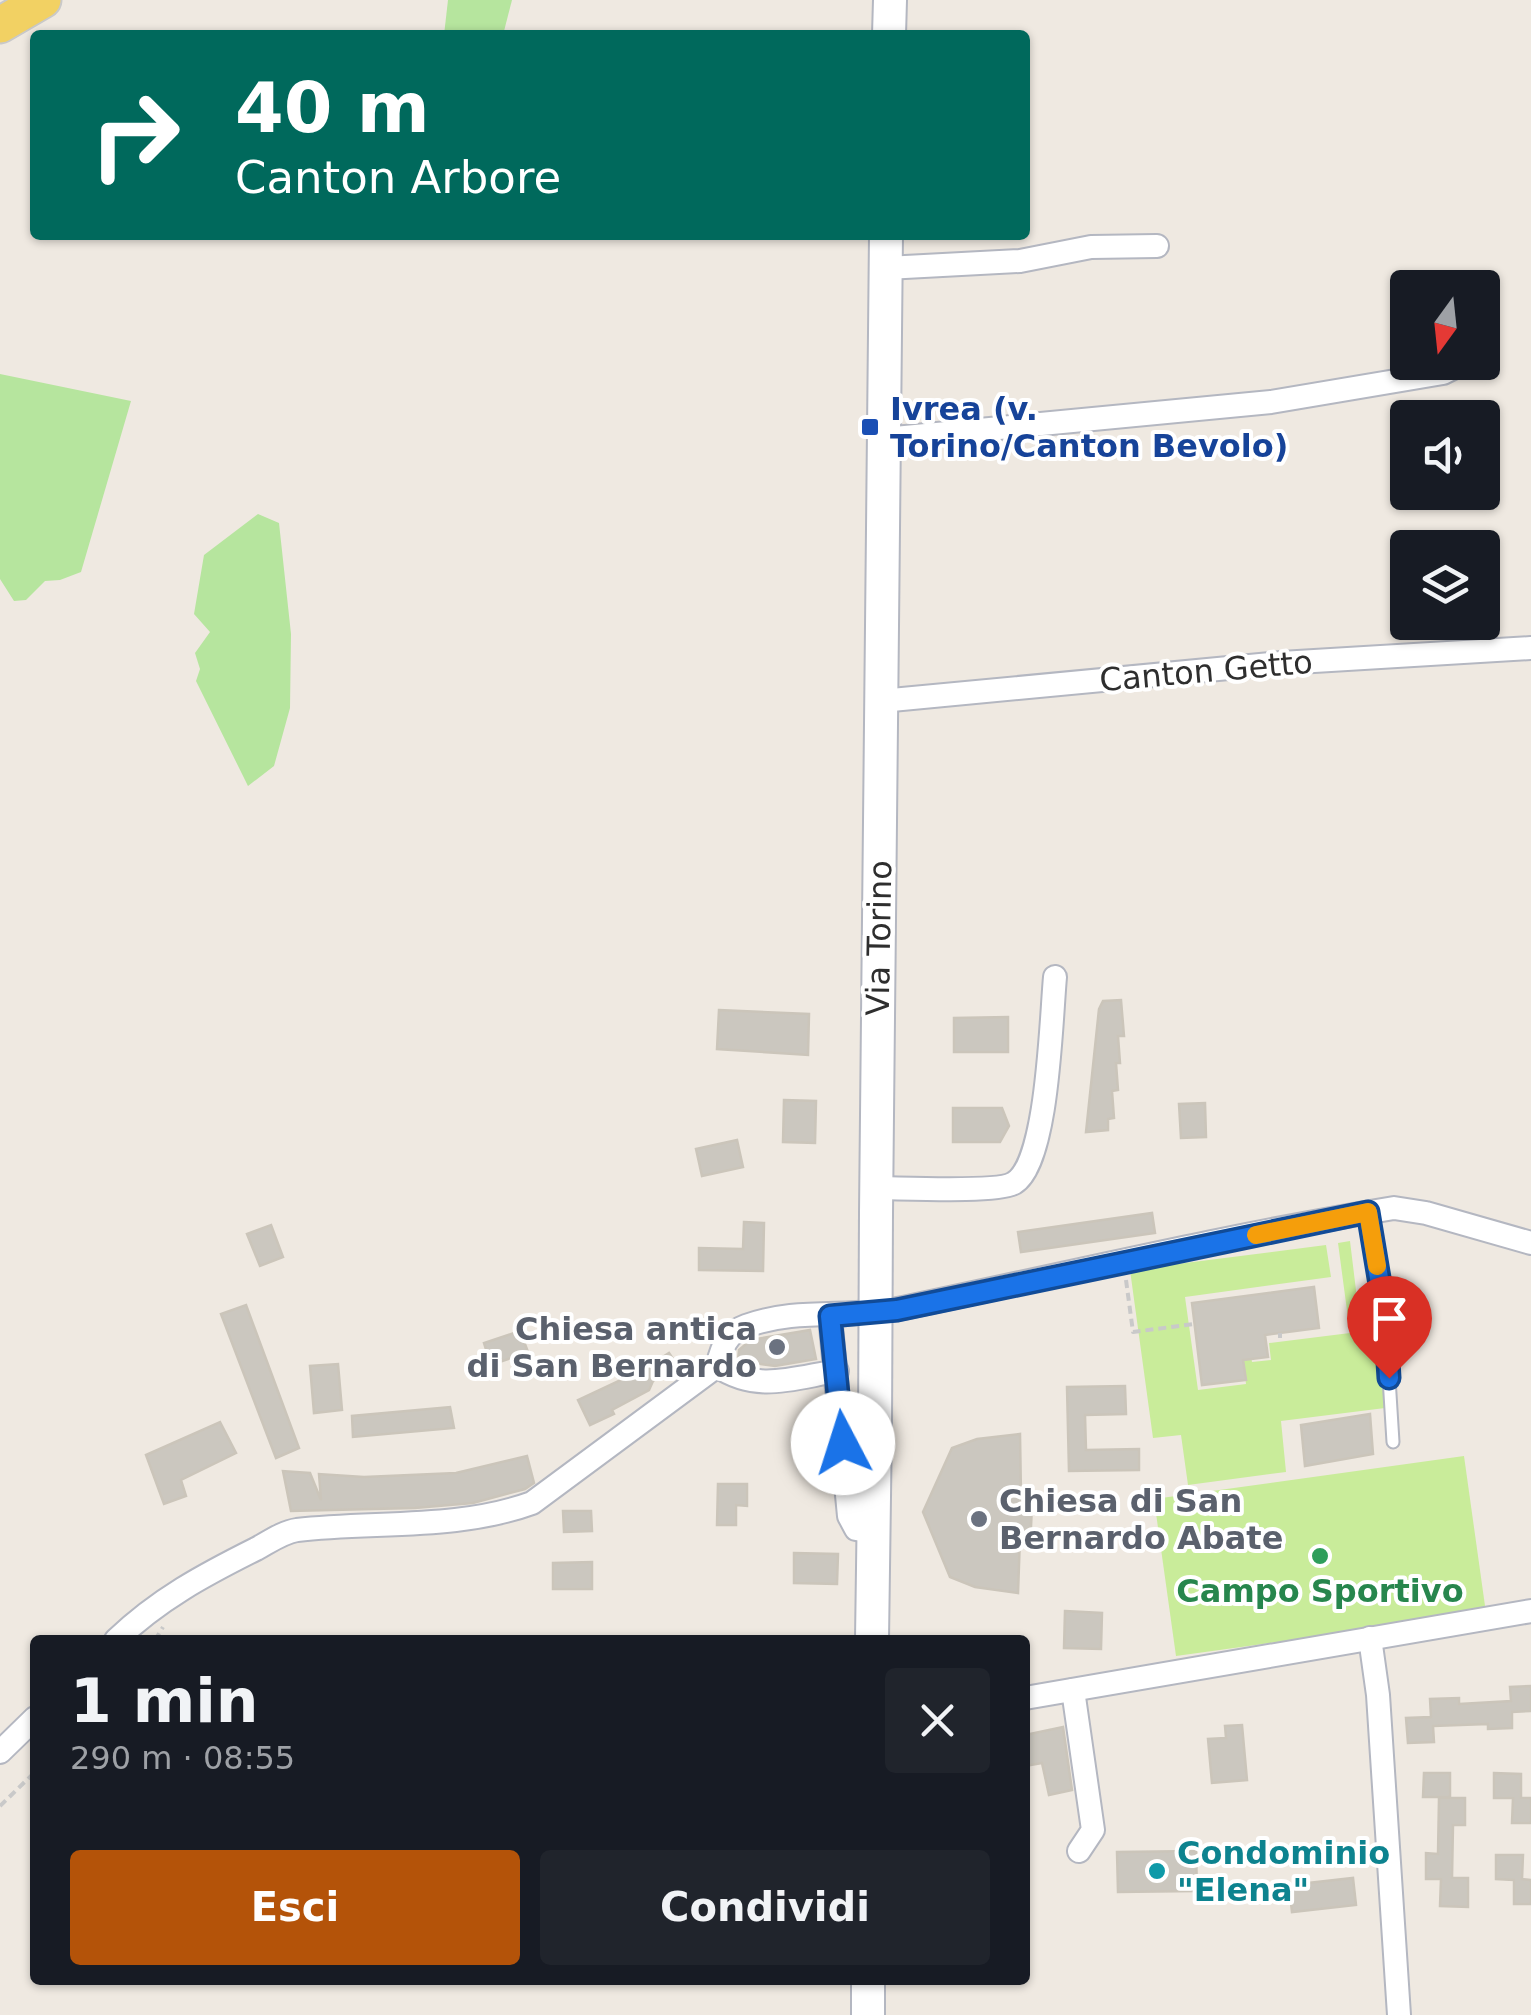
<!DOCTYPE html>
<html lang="it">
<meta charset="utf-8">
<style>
:root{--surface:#171b24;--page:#20242c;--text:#f1f3f6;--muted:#9ea1a6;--accent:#b45309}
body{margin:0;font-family:"DejaVu Sans",sans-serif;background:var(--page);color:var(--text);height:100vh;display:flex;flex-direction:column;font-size:38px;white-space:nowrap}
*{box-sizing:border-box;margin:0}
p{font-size:32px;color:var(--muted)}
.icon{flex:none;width:55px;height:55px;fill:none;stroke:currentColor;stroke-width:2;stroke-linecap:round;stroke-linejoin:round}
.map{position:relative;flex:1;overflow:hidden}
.side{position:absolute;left:30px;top:1635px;width:1000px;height:350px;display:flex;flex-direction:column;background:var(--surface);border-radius:10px;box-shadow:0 2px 8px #0004}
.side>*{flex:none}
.banner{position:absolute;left:30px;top:30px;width:1000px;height:210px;border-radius:10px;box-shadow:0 2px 8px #0004;background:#00695c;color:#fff;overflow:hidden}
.needle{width:65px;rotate:195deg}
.fabs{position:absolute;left:1390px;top:270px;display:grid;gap:20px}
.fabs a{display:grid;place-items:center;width:110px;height:110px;border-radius:10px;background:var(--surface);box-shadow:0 2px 8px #0004;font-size:50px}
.pin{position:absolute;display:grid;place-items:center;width:85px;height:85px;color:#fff;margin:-102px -42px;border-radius:50% 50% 50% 0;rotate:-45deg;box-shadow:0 0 10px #0007}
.pin .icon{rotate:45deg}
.me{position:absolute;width:110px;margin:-55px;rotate:355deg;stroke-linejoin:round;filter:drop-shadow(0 0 8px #0008)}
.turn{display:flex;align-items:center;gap:35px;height:210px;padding:0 40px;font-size:45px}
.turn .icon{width:130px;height:130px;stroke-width:2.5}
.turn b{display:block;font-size:70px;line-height:85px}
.round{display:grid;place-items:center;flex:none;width:105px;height:105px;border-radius:10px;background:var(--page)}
.headline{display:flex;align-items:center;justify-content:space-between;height:170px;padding:0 40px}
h1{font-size:60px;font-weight:800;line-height:75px}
.cta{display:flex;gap:20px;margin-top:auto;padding:20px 40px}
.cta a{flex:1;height:115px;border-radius:10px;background:var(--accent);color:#fff;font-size:40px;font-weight:800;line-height:115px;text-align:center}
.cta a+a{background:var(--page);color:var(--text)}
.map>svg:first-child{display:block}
</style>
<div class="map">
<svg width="1531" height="2015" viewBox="0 0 1531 2015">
<rect width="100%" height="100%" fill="#efe9e1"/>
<g fill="#b6e59e">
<path d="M448,0H512L503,35H444Z"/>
<path d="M0,374L131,401L81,572L60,580L45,581L26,600L14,601L0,579Z"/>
<path d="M258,514L279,523L291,634L290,708L274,766L248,786L196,681L200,669L195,653L210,632L194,614L204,555Z"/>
</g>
<g fill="#c9ec9a">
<path d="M1350,1241L1359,1315L1379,1313L1385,1408L1281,1421L1286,1472L1188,1485L1181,1435L1153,1438L1130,1270L1326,1245L1331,1277L1185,1297L1198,1390L1246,1384L1241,1344L1249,1343L1252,1362L1271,1360L1269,1343L1350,1333L1338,1243Z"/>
<path d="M1464,1456L1486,1613L1176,1656L1154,1499Z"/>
</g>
<g fill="#cbc7bf" stroke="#cbc5ba" stroke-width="2.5">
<path d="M1121,1000L1124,1036H1118L1120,1063H1116L1118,1090L1112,1091L1114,1118L1108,1119V1130L1086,1132L1099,1009L1103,1001Z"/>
<path d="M719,1010L809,1014L808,1055L717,1049Z"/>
<path d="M1008,1017V1052H954V1018Z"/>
<path d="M784,1100L816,1101L815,1143L783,1142Z"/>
<path d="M1205,1103L1206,1137L1181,1138L1179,1104Z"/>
<path d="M953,1108H1002L1009,1126L1000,1142H953Z"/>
<path d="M737,1140L743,1167L702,1176L696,1149Z"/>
<path d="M1152,1213L1155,1233L1021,1252L1018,1232Z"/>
<path d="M744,1222L764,1223L763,1271L699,1270V1248L743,1249Z"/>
<path d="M271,1225L283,1257L260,1266L247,1234Z"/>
<path d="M1314,1287L1319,1328L1265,1335L1268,1357L1243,1360L1246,1380L1202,1385L1192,1303Z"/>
<path d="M246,1305L299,1448L276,1458L221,1314Z"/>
<path d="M810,1330L816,1359L775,1366L738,1361L739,1350L751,1340Z"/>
<path d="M520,1331L528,1352L491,1365L484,1343Z"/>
<path d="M669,1353L678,1366L653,1381L649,1390L612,1410L614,1414L590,1425L578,1400L621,1380L617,1375L641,1362L647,1367Z"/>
<path d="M338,1364L342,1410L314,1413L310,1366Z"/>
<path d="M1125,1386L1126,1414L1085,1415L1086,1450L1139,1449V1470L1069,1471L1067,1387Z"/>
<path d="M450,1407L454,1428L353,1437L352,1416Z"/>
<path d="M1370,1414L1373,1454L1305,1466L1301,1425Z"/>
<path d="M220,1422L236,1453L181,1480L186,1496L164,1504L146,1455Z"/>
<path d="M1020,1434L1021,1495L1032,1505L1031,1527L1020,1537L1018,1593L975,1587L950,1577L923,1512L952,1448L977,1439Z"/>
<path d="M527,1456L534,1483L525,1489L473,1503L415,1508L291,1511L283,1471L310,1473L321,1500L319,1474L364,1477L456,1473Z"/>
<path d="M718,1484H747V1506L736,1505V1525H717Z"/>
<path d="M563,1511H591L592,1531L564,1532Z"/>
<path d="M794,1553L838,1554L837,1584L794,1583Z"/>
<path d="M592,1562V1589H553V1563Z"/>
<path d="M1065,1611L1102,1613L1101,1649L1064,1648Z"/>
<path d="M1531,1686V1711L1512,1712V1728L1488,1729V1724L1433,1726L1434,1742L1408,1743L1406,1718L1431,1717L1430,1699L1459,1698V1704L1511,1701L1510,1687Z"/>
<path d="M1242,1725L1247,1780L1212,1783L1208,1739L1226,1738L1225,1726Z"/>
<path d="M1063,1727L1072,1790L1049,1795L1042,1763L1025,1766V1735Z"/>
<path d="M1424,1773H1450V1797H1423Z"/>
<path d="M1494,1773L1521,1774V1798H1531V1823H1512L1513,1798H1494Z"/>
<path d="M1439,1798H1465V1825H1453L1452,1878H1468V1907L1440,1906L1441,1879H1426V1853L1438,1854Z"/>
<path d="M1196,1851L1197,1891L1118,1892L1117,1852Z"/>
<path d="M1496,1855H1523L1522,1879L1531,1880V1904H1514V1880L1496,1879Z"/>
<path d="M1353,1878L1356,1905L1292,1912L1289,1885Z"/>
</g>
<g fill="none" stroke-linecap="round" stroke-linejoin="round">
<defs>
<path id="lane" d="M1368,1212L1385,1314L1393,1442"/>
<g id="street">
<path d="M886,268L1020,261L1091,247L1157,246"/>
<path d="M884,439L1271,402L1443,373L1465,362"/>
<path d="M881,701L1281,663L1531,648"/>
<path d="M876,1188C901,1188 999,1193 1014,1183C1048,1163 1051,1019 1055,977"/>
<path d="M830,1316L849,1516L856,1529L873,1532"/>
<path d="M717,1366C722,1348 726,1333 746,1326C797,1307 850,1319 903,1308C1066,1274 1229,1235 1394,1208L1426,1213L1531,1243"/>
<path d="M717,1366C757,1393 793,1378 837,1371"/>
<path d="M1370,1638L1378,1695L1399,2015"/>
<path d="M116,1640C159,1599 204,1575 256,1549C269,1542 283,1532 297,1530C375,1521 458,1530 532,1503L717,1366"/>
<path d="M1073,1690L1093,1830L1079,1851"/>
<path d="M1025,1698L1531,1611"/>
<path d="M0,1752L35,1718"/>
</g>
<g id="secondary">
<path d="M889,35L890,0"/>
<path d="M876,1213L886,235"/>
<path d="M872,1640L875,1425"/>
<path d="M868,2015V1980"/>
</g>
<path id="primary" d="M0,25L43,0"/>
</defs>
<use href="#lane" stroke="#b4b7c1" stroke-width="15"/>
<use href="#street" stroke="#b4b7c1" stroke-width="26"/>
<use href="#secondary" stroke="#b4b7c1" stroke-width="36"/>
<use href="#primary" stroke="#c9c9c9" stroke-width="39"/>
<g stroke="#c9c9c9" stroke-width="4" stroke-dasharray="8 5" stroke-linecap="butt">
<path d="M1126,1280L1133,1332L1194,1324"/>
<path d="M1280,1333V1338"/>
<path d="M155,1640L163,1627"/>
<path d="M0,1806L35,1772"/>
</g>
<use href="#lane" stroke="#fff" stroke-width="11"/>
<use href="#street" stroke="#fff" stroke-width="22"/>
<use href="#secondary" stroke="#fff" stroke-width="32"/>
<use href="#primary" stroke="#f2d163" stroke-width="35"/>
<defs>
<path id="secondary-bridge" d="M875,1425L876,1213"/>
</defs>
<use href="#secondary-bridge" stroke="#b4b7c1" stroke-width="36" stroke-linecap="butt"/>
<use href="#secondary-bridge" stroke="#fff" stroke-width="32"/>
</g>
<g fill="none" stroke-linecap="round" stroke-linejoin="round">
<defs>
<path id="route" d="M843,1443L830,1316L897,1310L1368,1212L1385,1314L1389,1378"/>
</defs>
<use href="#route" stroke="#114b97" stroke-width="25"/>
<use href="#route" stroke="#1a73e8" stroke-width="18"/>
<path stroke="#f59e0b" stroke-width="18" d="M1256,1235L1368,1212L1377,1266"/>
</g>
<rect fill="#1a4fb4" stroke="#fff" stroke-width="4" x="860" y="417" width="20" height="20" rx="5"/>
<g fill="#6b7280" stroke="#fff" stroke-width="4">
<circle cx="777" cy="1347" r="10"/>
<circle cx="979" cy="1519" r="10"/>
</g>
<circle fill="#2e9e5b" stroke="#fff" stroke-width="4" cx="1320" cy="1556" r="10"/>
<circle fill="#0f9aa8" stroke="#fff" stroke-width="4" cx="1157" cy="1871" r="10"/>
<g text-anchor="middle" stroke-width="8" stroke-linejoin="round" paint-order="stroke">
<g font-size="32" font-weight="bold" fill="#164399" stroke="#fff" text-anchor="start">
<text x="890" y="420">Ivrea (v.<tspan x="890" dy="37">Torino/Canton Bevolo)</tspan></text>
</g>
<g font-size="32" fill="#2e2e2e" stroke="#fff">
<text transform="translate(1206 671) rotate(-5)" y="11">Canton Getto</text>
<text transform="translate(879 938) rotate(-89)" y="11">Via Torino</text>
</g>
<g font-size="32" font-weight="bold" fill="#5b616d" stroke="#fff" text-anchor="end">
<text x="757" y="1340">Chiesa antica<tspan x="757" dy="37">di San Bernardo</tspan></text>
<text x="999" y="1512" text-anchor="start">Chiesa di San<tspan x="999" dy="37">Bernardo Abate</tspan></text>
</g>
<g font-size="32" font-weight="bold" fill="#27864d" stroke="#fff">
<text x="1320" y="1602">Campo Sportivo</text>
</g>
<g font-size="32" font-weight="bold" fill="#0d838f" stroke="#fff" text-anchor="start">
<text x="1177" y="1864">Condominio<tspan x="1177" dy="37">"Elena"</tspan></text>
</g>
</g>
</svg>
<div class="fabs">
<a><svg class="needle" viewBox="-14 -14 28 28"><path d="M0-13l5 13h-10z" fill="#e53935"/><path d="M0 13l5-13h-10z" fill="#9ea1a6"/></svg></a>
<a><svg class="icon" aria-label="sound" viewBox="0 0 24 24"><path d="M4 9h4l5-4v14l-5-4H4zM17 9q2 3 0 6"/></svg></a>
<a><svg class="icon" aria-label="layers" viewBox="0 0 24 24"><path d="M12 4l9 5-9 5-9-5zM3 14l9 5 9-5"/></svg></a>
</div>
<div class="pin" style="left:1389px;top:1378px;background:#d93025"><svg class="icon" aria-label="arrive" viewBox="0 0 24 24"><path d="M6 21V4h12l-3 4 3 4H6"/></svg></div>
<svg class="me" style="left:843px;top:1443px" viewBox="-20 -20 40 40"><circle r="19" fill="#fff"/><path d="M0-13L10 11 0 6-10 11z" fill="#1a73e8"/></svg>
<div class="banner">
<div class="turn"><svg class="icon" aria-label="right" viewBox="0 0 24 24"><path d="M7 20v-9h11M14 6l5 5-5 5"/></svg><div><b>40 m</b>Canton Arbore</div></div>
</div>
<section class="side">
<div class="headline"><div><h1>1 min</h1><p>290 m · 08:55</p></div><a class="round"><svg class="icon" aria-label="close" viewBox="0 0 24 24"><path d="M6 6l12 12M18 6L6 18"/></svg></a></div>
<div class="cta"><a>Esci</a><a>Condividi</a></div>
</section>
</div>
